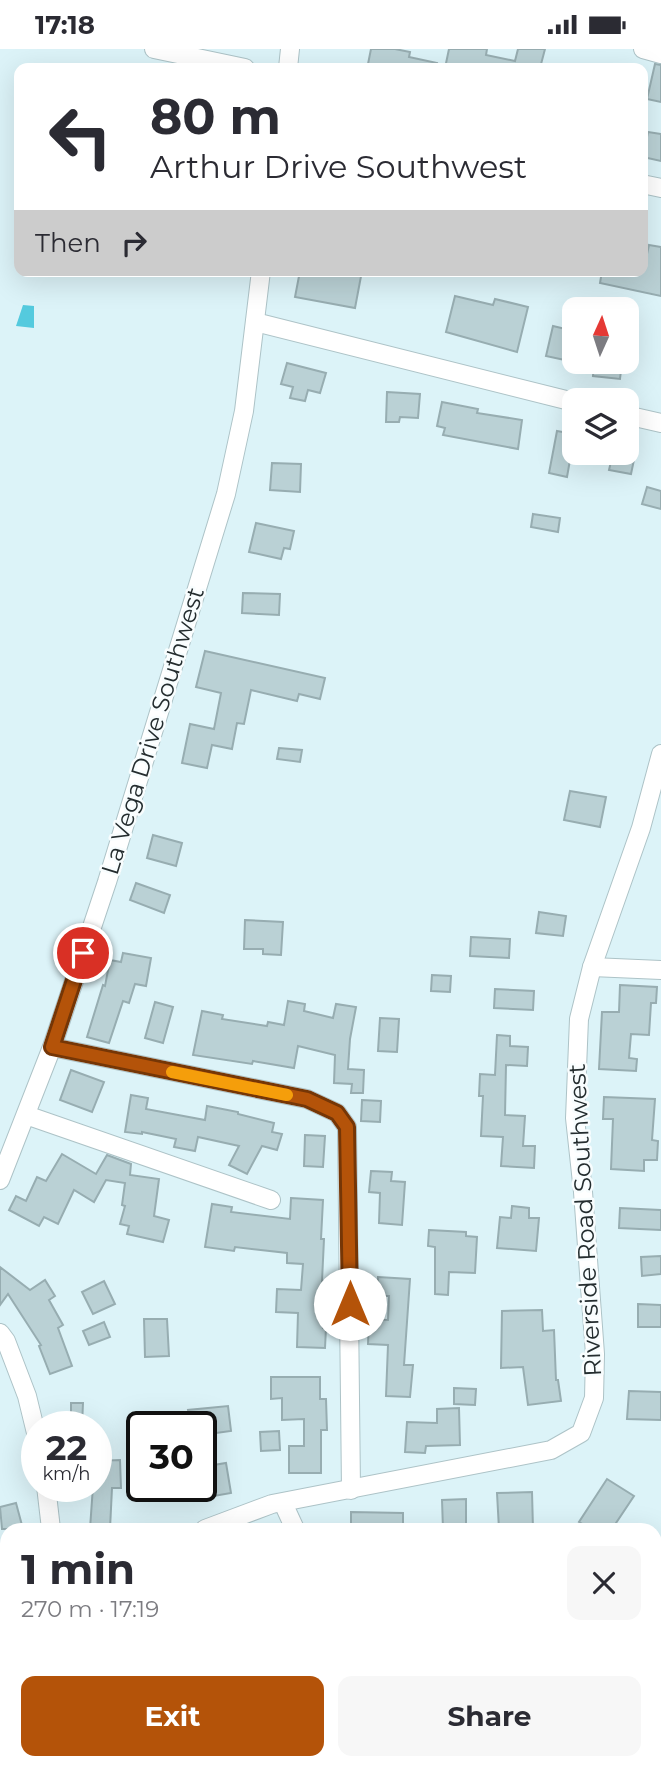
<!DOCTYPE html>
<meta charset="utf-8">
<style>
:root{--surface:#fff;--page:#f7f7f7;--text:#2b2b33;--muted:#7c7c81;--accent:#b45309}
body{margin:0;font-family:Montserrat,sans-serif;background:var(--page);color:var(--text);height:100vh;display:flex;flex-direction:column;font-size:26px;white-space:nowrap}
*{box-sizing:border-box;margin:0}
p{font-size:23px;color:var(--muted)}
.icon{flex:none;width:38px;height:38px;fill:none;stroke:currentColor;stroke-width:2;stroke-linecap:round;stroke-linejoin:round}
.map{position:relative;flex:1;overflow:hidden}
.sheet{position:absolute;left:0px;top:1474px;width:662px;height:247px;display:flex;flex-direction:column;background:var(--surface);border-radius:21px 21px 0 0;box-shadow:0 7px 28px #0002}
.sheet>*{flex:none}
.hud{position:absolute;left:14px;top:14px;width:634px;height:214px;border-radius:14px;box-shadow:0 7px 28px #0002;background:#fff;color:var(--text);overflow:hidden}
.needle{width:46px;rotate:3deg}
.fabs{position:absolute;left:562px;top:248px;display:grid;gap:14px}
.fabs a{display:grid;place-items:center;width:77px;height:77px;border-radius:14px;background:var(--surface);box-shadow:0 7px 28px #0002;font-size:35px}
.speed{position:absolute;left:21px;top:1362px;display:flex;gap:14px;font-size:35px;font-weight:700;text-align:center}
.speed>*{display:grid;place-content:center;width:91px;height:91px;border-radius:50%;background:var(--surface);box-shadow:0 7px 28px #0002;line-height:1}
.speed small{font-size:18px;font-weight:400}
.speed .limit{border:4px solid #111;border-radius:10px;background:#fff;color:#111}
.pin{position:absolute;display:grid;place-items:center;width:60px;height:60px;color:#fff;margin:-30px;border:4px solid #fff;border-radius:50%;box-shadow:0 2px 7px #0007}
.me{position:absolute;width:77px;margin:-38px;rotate:0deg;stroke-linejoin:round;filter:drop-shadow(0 0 5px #0008)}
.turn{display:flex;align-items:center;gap:24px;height:147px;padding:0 21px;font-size:32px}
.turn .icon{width:91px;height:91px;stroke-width:2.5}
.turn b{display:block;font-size:49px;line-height:60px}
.then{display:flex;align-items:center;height:66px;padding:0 21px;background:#0003;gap:14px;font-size:26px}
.round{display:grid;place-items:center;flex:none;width:74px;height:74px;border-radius:14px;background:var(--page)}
.overview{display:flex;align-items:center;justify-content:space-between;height:119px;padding:0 21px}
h1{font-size:42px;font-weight:700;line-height:52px}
.button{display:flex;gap:14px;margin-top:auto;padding:14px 21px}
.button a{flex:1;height:80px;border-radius:14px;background:var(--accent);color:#fff;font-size:28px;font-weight:700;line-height:80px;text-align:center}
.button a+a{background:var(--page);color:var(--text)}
.status{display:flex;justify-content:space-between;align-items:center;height:49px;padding:0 35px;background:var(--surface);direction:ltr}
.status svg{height:19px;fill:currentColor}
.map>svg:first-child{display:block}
</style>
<div class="status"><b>17:18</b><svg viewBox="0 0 49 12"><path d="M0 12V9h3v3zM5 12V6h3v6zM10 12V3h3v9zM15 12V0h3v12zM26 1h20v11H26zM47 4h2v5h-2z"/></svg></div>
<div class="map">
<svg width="661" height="1720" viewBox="0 0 661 1720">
<rect width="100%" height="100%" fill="#dcf3f8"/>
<path fill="#54cade" d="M23,256L34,257V279L16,277Z"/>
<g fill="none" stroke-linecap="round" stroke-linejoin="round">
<path stroke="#54cade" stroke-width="4.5" d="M657,1720L661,1714"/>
</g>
<g fill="#bad1d5" stroke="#97adb1" stroke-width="2">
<path d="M371,0H395L410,3L409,8L437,14L436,19H386L368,15Z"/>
<path d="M449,0H487L486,6L515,12L518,0H545L540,19H445Z"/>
<path d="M655,15L661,16V53L647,50Z"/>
<path d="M648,83L661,85V112L643,108Z"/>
<path d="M649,196L661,198V247L600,234L602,222H642V204L647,205Z"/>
<path d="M300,222H362L355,259L295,248Z"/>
<path d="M455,247L493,256L495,250L528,258L517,303L446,283Z"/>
<path d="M553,277L574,282V313L546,307Z"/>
<path d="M594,313H622L620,330L593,327Z"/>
<path d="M287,314L326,324L320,344L308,341L305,352L290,349L293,338L281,335Z"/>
<path d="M387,343L420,345L418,369L400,368L399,373H386Z"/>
<path d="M442,353L478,360L477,364L522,371L518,400L443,386L445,379L437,377Z"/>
<path d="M557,382L574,385V411H570L567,428L549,424Z"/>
<path d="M613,404L635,406L631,425L609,421Z"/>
<path d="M272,414L301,415L300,443L270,441Z"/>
<path d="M647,438L661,442V460L642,455Z"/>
<path d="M533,465L560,469L558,483L531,478Z"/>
<path d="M256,474L294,482L290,500L284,499L281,510L249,503Z"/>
<path d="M243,544L280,545L279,566L242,564Z"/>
<path d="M205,602L325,629L320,650L299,645L297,652L251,641L244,675L237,674L232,700L212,696L207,719L182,714L190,675L214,680L221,644L196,638Z"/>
<path d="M279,699L302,701L300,713L277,710Z"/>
<path d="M570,742L606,748L600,778L564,771Z"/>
<path d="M153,786L182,794L176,817L147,809Z"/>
<path d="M136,834L170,846L164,864L130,851Z"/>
<path d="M539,863L566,867L563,887L536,884Z"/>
<path d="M245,871L283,873L281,906L263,905V900H244Z"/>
<path d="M471,888L510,890L509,909L470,907Z"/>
<path d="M123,904L151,909L146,937L135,935L129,954L123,952L109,994L87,988L103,936L105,937L110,911L121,913Z"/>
<path d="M432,926L451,927L450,943L431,942Z"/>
<path d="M620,936L657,938L656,954H651L649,986L631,985L629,1009L637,1010L636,1022L599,1020L602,963H619Z"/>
<path d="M495,940L534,942L533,961L494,959Z"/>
<path d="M288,952L305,955L304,962L333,969L336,955L356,958L350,990L348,1020L364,1021L363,1044H351L352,1035L334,1034L335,1006L298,997L294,1019L253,1012L252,1015L193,1006L202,962L223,966L222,970L267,977L268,973L284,976Z"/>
<path d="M155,953L173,958L163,994L145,989Z"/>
<path d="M380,969L399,970L397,1003L378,1002Z"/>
<path d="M497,986L510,987V997L528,998L527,1017L506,1016L505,1066L525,1067L523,1097H535L534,1119L501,1117L503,1088L481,1087L483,1047H479L480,1025L495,1026Z"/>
<path d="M71,1021L104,1033L92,1063L60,1051Z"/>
<path d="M131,1046L148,1049L146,1060L205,1071L207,1057L238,1063V1065L274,1074L272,1083L282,1085L277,1101L262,1097L247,1125L229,1116L239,1097L198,1088L195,1102L174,1098L176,1090L142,1083V1085L125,1083Z"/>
<path d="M604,1048L655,1050L652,1091L658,1092L657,1111H644V1122L611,1120L613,1070H603Z"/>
<path d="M362,1051L381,1052L380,1073L361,1072Z"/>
<path d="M305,1086L325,1087L323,1118L304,1117Z"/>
<path d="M62,1105L96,1125L107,1106L131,1115L130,1126L159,1130L154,1167L169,1171L163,1193L127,1185L129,1177L120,1175L125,1157L122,1156L125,1134L106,1131L94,1153L74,1141L58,1175L44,1168L39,1177L9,1161L16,1147L26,1152L37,1128L46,1132Z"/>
<path d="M371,1122L392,1123L391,1132L405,1133L402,1176L379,1174L380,1144L369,1143Z"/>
<path d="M291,1149L323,1151L321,1190H324L322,1232H325L323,1279H326L325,1299L297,1298L298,1264L276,1263L277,1240L301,1241L303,1215L287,1214V1204L235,1198L234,1202L205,1198L212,1155L232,1158L231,1163L290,1170Z"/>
<path d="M512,1157L529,1159V1169H539L536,1202L497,1199L500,1168L511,1169Z"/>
<path d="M620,1159L661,1161V1181L619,1179Z"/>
<path d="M429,1181L466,1183V1187L477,1188L475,1224L449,1223L448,1246L435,1245V1198L428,1197Z"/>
<path d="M661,1207V1225L642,1227L641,1208Z"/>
<path d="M0,1218L30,1241L45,1231L55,1247L49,1251L63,1276L58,1279L72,1317L50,1325L39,1297L41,1296L8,1245L0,1256Z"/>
<path d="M378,1228L410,1230L404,1316H413L410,1348L386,1347L388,1296L368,1295L369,1270L388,1271L389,1247H377Z"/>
<path d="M104,1232L115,1255L93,1265L82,1243Z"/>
<path d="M638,1255L661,1256V1278H638Z"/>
<path d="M542,1261L543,1282L554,1281L556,1331H558L561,1352L528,1356L523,1318L501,1319L502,1262Z"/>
<path d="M144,1270H167L169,1307L145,1308Z"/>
<path d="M104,1273L110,1288L89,1296L83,1282Z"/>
<path d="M271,1328H320V1350H326L327,1381H321V1424H289V1397H304V1370L282,1371V1349L271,1350Z"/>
<path d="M454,1339L476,1340L475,1356L454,1355Z"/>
<path d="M629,1342L661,1343V1371L627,1370Z"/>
<path d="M71,1354H83L82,1377H61V1364L71,1365Z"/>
<path d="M228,1357L231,1382L201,1386V1377H190L188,1361Z"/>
<path d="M459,1359L460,1396L426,1397L425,1404L405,1403L407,1373L437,1374V1360Z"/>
<path d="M279,1382L280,1401L261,1402L260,1383Z"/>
<path d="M120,1411L121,1439H112L110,1480H90L93,1437H96V1412Z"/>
<path d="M226,1414L231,1444L202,1449L201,1418Z"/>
<path d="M607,1430L634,1447L612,1480H591L579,1473Z"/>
<path d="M532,1443L533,1480H499L497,1444Z"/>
<path d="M466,1450V1480H443L442,1451Z"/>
<path d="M16,1454L23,1480H2L0,1458Z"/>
<path d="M351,1463L403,1464V1480H351Z"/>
</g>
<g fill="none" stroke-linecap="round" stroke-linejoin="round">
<defs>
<g id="minor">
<path d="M154,0L245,19"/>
<path d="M643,0L661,5"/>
<path d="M288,19L290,0"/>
<path d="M642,135L661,139"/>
<path d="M255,273L574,353"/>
<path d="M626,366L661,374"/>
<path d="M592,918L661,921"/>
<path d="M52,998L307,1050L337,1064L347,1078L351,1441"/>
<path d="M26,1066L271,1151"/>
<path d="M0,1131L52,998L107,833L226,445L244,362L261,222"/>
<path d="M0,1284L6,1292L27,1347L37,1388"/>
<path d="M46,1437L51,1480"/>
<path d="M283,1454L295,1480"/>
<path d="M205,1480L272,1455L551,1401L581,1384L594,1349L595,1305L583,1143L575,1069L579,970L592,918L641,779L661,705"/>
<path d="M80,1713L81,1720"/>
<path d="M588,1713L633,1718"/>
</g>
</defs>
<use href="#minor" stroke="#adc3c7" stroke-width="20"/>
<use href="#minor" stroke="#fff" stroke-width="18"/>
</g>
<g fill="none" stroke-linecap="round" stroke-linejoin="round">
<defs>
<path id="route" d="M83,904L52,998L307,1050L337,1064L347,1078L350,1255"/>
</defs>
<use href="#route" stroke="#753606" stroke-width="18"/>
<use href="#route" stroke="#b45309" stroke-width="12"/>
<path stroke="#f59e0b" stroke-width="12" d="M172,1023L287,1046"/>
</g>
<g text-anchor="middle" stroke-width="5" stroke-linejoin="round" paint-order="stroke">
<g font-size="24" fill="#242d2f" stroke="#f8fdfe">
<text transform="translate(153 682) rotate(-73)" y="8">La Vega Drive Southwest</text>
<text transform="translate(585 1171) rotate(-93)" y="8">Riverside Road Southwest</text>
</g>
</g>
</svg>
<div class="fabs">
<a><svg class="needle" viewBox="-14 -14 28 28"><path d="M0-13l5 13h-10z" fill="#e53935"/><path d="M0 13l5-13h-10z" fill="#7c7c81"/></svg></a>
<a><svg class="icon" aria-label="layers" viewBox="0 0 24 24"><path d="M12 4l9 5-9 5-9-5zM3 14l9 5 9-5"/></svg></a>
</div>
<div class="speed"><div>22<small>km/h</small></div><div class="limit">30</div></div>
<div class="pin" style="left:83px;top:904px;background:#d93025"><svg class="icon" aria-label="arrive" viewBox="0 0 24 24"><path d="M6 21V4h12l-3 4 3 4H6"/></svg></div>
<svg class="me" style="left:350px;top:1255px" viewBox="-20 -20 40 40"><circle r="19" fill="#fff"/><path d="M0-13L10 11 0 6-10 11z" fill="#b45309"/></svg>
<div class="hud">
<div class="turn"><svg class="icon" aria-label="left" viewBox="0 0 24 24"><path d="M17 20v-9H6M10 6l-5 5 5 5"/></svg><div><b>80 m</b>Arthur Drive Southwest</div></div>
<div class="then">Then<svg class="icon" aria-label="right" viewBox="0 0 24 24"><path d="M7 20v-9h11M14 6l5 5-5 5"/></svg></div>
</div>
<section class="sheet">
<div class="overview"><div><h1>1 min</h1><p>270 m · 17:19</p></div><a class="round"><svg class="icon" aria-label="close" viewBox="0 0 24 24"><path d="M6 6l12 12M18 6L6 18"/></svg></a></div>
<div class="button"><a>Exit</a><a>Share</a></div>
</section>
</div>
